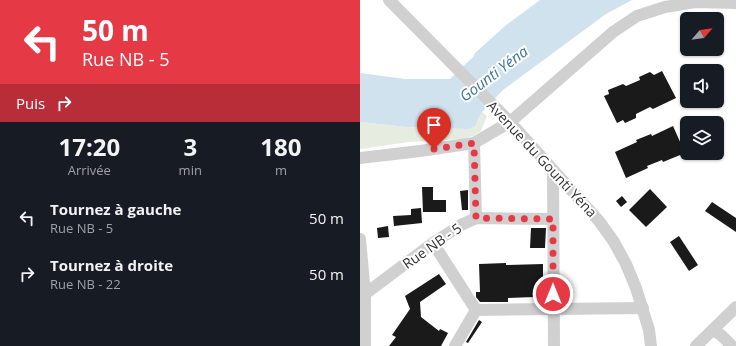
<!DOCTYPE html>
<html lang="fr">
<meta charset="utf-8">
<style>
:root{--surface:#171b24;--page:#20242c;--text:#f1f3f6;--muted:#9ea1a6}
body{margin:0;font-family:"Open Sans",sans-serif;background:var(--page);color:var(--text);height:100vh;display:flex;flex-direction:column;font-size:15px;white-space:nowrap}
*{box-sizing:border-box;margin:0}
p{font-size:13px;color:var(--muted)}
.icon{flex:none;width:22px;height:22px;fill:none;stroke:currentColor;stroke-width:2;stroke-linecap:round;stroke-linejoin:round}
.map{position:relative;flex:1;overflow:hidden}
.panel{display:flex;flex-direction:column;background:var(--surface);width:360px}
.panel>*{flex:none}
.hud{background:#e63946;color:#fff;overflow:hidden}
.needle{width:26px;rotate:62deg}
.tools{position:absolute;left:320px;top:12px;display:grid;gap:8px}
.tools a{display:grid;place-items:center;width:44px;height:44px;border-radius:6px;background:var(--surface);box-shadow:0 1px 3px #0004;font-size:20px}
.pin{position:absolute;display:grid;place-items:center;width:34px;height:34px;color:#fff;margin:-41px -17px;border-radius:50% 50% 50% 0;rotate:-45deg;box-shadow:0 0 4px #0007}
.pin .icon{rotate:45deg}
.me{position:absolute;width:44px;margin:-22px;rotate:0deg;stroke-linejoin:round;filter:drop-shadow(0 0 3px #0008)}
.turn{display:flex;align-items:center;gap:14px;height:84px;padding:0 16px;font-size:18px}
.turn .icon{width:52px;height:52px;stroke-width:2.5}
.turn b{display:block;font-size:28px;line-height:34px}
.then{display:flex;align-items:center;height:38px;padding:0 16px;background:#0003;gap:8px;font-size:15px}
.eta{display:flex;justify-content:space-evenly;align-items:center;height:68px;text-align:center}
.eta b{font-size:24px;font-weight:700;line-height:28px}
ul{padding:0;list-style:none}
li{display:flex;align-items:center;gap:12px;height:56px;padding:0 16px}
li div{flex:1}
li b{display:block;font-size:15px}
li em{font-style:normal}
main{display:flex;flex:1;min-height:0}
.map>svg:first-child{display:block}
</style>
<main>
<section class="panel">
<div class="hud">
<div class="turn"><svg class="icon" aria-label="left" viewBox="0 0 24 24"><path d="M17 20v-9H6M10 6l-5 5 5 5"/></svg><div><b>50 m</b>Rue NB - 5</div></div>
<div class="then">Puis<svg class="icon" aria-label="right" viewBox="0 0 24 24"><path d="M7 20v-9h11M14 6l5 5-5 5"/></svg></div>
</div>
<div class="eta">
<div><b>17:20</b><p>Arrivée</p></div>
<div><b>3</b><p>min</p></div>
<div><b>180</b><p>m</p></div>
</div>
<ul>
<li><svg class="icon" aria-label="left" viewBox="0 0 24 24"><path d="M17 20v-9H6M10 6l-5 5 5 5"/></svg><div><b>Tournez à gauche</b><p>Rue NB - 5</p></div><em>50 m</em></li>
<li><svg class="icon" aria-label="right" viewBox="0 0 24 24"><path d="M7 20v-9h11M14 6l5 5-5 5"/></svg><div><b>Tournez à droite</b><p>Rue NB - 22</p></div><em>50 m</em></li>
</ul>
</section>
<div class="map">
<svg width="376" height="346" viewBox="0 0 376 346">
<rect width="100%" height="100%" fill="#fff"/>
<path fill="#e6ecdf" d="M122,112L127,116L121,131L113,136L103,139L49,142L0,149V122L47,127L108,129L118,121Z"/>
<path fill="#cfe2ee" d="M180,0H272L246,14L143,90L122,112L115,126L108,129L47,127L0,122V73L45,79H90L113,57L115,53L145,26Z"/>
<g fill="#1a1a1a">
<path d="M302,71L316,98L293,109L290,107L276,114V118L265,123L263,120L257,123L244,96L249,94L248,90L263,84L266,86L280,80L279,77L290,72L294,75Z"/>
<path d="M313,126L325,153L303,162L302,160L287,166L288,168L266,178L255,152L277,142L276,140L291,134L292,136Z"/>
<path d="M62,187H73V200H86V212H63Z"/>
<path d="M290,189L307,207L286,227L269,210Z"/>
<path d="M108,190V210H102L100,191Z"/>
<path d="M262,196L267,202L261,207L256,201Z"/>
<path d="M352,202L376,218V232L345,211Z"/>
<path d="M61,208L62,223L34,226L33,216L51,215V209Z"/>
<path d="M28,226L29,237L18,238L17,228Z"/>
<path d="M171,228H186L185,248H170Z"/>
<path d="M319,236L338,265L329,271L310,242Z"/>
<path d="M146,263V265L183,264V299H174V297L148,298V302H120L116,297V292H120L119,264Z"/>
<path d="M79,274L86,284L60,302L61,317L79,331L80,329L88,333L81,346H29L36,337L32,335L50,309L45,296Z"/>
<path d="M119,320L122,322L108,343L106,342Z"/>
</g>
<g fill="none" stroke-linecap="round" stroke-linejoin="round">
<g stroke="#d0d0d0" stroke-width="12">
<path d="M29,0L150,122L239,221L254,242L266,264L276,288L289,330L291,346"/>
<path d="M114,143L116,218"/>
<path d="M0,158L60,151L114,143L150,122L253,32L277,16L305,7L335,2L376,3"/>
<path d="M193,171L194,346"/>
<path d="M0,239L5,294V346"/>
<path d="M73,243L116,310L283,308"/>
<path d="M5,294L73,243L101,225L116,218L193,219"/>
<path d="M353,330L361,335L372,346"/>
<path d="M95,346L116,310"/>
<path d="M336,346L376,307"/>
</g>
</g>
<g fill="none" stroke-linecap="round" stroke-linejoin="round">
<path stroke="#e63946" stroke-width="7" stroke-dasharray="0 12.6" d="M74,149L114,143L116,218L193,219V294"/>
</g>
<g text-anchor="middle" stroke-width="4" stroke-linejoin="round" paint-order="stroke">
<g font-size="14" fill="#333" stroke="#fff">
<text transform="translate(182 159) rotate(47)" y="5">Avenue du Gounti Yéna</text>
<text transform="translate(72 246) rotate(-35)" y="5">Rue NB - 5</text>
</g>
<g font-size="15" font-style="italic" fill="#3f7597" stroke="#fff">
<text transform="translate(134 74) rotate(-37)" y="5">Gounti Yéna</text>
</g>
</g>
</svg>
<div class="tools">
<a><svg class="needle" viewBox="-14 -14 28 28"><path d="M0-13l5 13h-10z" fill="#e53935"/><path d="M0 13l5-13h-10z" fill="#9ea1a6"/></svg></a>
<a><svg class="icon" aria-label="sound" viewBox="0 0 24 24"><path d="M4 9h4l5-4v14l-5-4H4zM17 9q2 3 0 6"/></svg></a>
<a><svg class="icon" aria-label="layers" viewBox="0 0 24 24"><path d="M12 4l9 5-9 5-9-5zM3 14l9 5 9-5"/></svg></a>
</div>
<div class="pin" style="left:74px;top:149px;background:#d93025"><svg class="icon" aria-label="arrive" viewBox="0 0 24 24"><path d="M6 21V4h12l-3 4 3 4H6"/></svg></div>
<svg class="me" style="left:193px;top:294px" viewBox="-20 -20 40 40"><circle r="17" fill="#e63946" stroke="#fff" stroke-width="3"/><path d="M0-11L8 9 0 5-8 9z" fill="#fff"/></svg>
</div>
</main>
